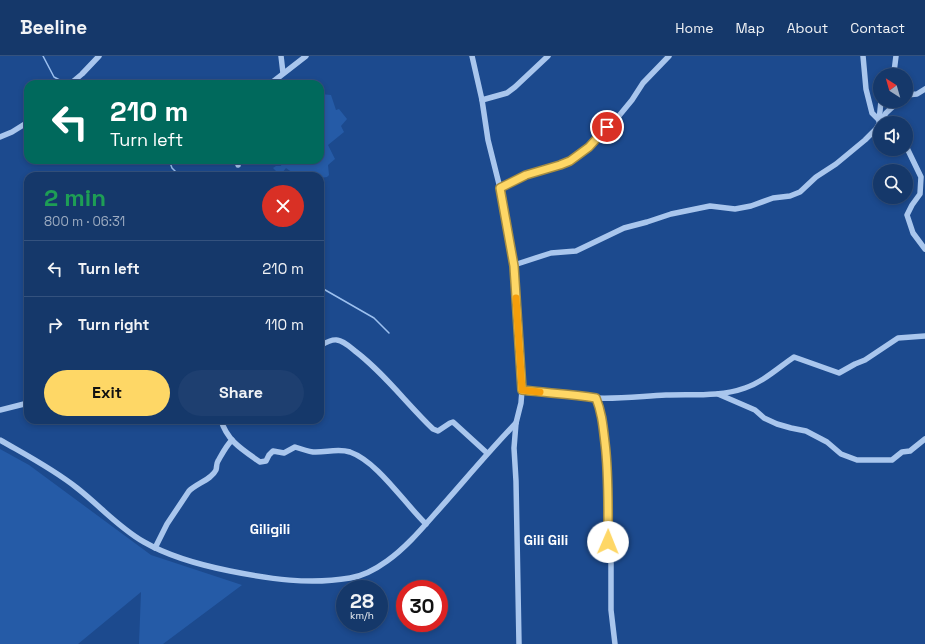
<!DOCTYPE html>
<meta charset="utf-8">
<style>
:root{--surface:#15386a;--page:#1e3f70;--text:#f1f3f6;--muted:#9dacc1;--line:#34527e;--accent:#fed766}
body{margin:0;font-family:"Space Grotesk",sans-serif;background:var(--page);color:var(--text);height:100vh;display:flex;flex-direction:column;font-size:15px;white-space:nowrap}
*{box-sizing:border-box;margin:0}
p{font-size:13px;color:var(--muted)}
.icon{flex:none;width:22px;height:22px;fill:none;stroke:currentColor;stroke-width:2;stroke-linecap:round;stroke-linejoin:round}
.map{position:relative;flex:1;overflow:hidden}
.details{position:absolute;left:24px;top:116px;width:300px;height:252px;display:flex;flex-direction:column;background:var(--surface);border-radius:12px;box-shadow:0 2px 6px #0003,0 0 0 1px var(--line)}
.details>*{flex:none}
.guide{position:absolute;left:24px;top:24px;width:300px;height:84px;border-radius:12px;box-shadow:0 2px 6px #0003,0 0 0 1px var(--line);background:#00695c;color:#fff;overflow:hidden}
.needle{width:26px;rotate:323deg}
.tools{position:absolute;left:873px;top:12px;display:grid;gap:8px}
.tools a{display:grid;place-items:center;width:40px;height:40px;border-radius:50%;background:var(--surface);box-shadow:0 2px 6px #0003,0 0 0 1px var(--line);font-size:20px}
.speed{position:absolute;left:336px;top:524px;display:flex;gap:8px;font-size:20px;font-weight:700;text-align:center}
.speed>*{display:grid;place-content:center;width:52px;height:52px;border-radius:50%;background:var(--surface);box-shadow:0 2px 6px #0003,0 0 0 1px var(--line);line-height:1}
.speed small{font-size:10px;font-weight:400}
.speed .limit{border:6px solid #d22;background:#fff;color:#111}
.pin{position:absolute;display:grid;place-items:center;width:34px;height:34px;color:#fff;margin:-17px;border:2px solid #fff;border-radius:50%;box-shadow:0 1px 4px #0007}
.me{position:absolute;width:44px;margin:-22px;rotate:1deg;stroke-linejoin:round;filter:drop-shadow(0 0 3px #0008)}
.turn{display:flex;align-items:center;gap:14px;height:84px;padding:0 20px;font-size:18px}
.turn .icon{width:52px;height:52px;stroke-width:2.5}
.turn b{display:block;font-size:28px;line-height:34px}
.round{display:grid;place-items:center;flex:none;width:42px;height:42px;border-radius:21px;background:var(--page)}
.overview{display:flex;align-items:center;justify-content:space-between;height:68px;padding:0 20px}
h1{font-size:24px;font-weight:800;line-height:30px;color:#1e9e55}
.button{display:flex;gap:8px;margin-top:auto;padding:8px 20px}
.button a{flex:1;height:46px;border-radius:24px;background:var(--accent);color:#111;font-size:16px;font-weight:800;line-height:46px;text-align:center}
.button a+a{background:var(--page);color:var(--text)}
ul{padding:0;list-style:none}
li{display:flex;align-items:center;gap:12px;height:56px;padding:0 20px;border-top:1px solid var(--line)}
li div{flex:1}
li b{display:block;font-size:15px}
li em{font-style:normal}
header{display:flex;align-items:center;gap:24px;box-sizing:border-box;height:56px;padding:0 20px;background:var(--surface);border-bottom:1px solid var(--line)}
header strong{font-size:19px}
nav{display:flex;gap:22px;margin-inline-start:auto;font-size:14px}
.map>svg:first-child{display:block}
</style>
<header>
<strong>Beeline</strong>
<nav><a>Home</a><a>Map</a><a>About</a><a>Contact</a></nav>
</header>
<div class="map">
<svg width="925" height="588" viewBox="0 0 925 588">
<rect width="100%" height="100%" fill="#1c4a8e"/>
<g fill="#255ba7">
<path d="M320,38L331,39L336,54L339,53L347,63L341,70L344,76L328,89L335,103L328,109L329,119L327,121L320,122V120H297L286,112L282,117L276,115L273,112L276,110H281L282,106L267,104H320Z"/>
<path d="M0,393L29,409L151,499L242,529L163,588H139L141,536L78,588H0Z"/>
</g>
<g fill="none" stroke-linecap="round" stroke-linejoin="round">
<g stroke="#9cc0ef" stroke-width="1.5">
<path d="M43,0L54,21L67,28"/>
<path d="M169,104L172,112L180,120"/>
<path d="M320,231L374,262L389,277"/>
</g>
<g stroke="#a9c6ed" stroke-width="5.5">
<path d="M281,0L283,17"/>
<path d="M472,0L482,44L488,84L500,132L514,209L522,334L521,347L516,367L514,392L516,425L519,588"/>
<path d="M863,0L866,33L872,57L879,64"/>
<path d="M892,19L894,16L896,0"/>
<path d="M70,28L82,18L99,0"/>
<path d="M270,28L306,0"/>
<path d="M906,39L917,38L925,33"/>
<path d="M482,44L507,37L515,31L548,0"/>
<path d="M879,65L881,45"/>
<path d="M0,81L12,76L28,66"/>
<path d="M906,90L921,121L920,138L912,149L907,159L913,177L925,193"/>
<path d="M237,104L238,109"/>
<path d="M500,132L526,119L560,109L570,105L583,96L618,61L632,44L643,27L669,0"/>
<path d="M514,209L551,197L576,195L624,172L647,166L671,158L710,150L735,153L751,150L773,142L790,140L800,136L816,121L836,108L865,84L876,73L886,57L899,45"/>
<path d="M320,290C325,287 331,283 337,284C344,285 350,291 355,295C384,317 406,347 433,373L438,375L450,367L453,366L487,397"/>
<path d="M522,334C547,337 571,338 596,342L602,357L606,398L609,431L608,486L611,505V554L615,588"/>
<path d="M718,338L755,354L764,362L777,368L791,372L806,375L827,386L841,398L857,404H892L902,396L910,395L925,383"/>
<path d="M596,342C620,343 643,340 666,339C692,338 720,341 745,332C763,326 778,312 794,301L839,317L855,308L865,304L898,282L925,280"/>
<path d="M0,354L28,347"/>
<path d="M221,364C227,385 243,394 260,406L266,405L269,399L273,395L284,397L295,391C301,393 307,395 313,396C325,397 337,392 350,396C378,406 404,447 426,468"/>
<path d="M0,384C26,399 53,413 77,432C99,449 119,472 144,486C170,501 200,509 230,515C270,523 309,529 350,522C363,520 376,513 387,505C404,493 419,476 433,460C461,429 487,397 516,367"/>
<path d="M155,492L167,468L189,435C196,428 212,423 216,414C217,411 216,408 218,405C222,398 226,390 232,384"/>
</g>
</g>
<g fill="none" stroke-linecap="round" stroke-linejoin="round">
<defs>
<path id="route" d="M607,71L589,91L570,105L560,109L526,119L500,132L514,210L522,334C547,337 571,338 596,342C602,357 603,370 605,387C609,420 608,453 608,486"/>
</defs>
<use href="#route" stroke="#a58c42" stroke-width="10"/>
<use href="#route" stroke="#fed766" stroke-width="7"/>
<path stroke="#f59e0b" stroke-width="7" d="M516,242L522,334L540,336"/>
</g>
<g text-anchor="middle" stroke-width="4" stroke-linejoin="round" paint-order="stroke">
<g font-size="14" font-weight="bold" fill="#fff" stroke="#1c4a8e">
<text x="270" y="478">Giligili</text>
<text x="546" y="489">Gili Gili</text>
</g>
</g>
</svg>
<div class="tools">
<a><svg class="needle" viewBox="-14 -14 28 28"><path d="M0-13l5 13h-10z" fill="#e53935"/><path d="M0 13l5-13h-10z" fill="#9dacc1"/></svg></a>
<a><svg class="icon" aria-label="sound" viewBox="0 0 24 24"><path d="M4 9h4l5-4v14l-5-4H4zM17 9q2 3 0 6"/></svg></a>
<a><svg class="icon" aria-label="search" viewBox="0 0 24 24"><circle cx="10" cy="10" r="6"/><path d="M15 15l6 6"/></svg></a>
</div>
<div class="speed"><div>28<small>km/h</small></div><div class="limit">30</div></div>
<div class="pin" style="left:607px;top:71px;background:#d93025"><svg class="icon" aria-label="arrive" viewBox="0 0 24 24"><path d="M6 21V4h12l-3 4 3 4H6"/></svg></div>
<svg class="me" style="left:608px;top:486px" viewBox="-20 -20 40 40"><circle r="19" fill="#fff"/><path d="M0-13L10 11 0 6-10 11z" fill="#fed766"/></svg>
<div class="guide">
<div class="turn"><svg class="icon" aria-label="left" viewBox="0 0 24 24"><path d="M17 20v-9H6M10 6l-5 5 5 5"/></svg><div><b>210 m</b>Turn left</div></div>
</div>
<section class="details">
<div class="overview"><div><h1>2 min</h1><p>800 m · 06:31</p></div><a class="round" style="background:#d93025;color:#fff"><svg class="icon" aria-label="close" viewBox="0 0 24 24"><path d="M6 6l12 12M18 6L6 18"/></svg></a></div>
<ul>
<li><svg class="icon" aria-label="left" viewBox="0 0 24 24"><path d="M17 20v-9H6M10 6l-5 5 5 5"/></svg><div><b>Turn left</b></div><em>210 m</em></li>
<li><svg class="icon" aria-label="right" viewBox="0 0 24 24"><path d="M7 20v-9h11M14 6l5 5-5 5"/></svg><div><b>Turn right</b></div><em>110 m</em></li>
</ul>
<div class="button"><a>Exit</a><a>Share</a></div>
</section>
</div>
